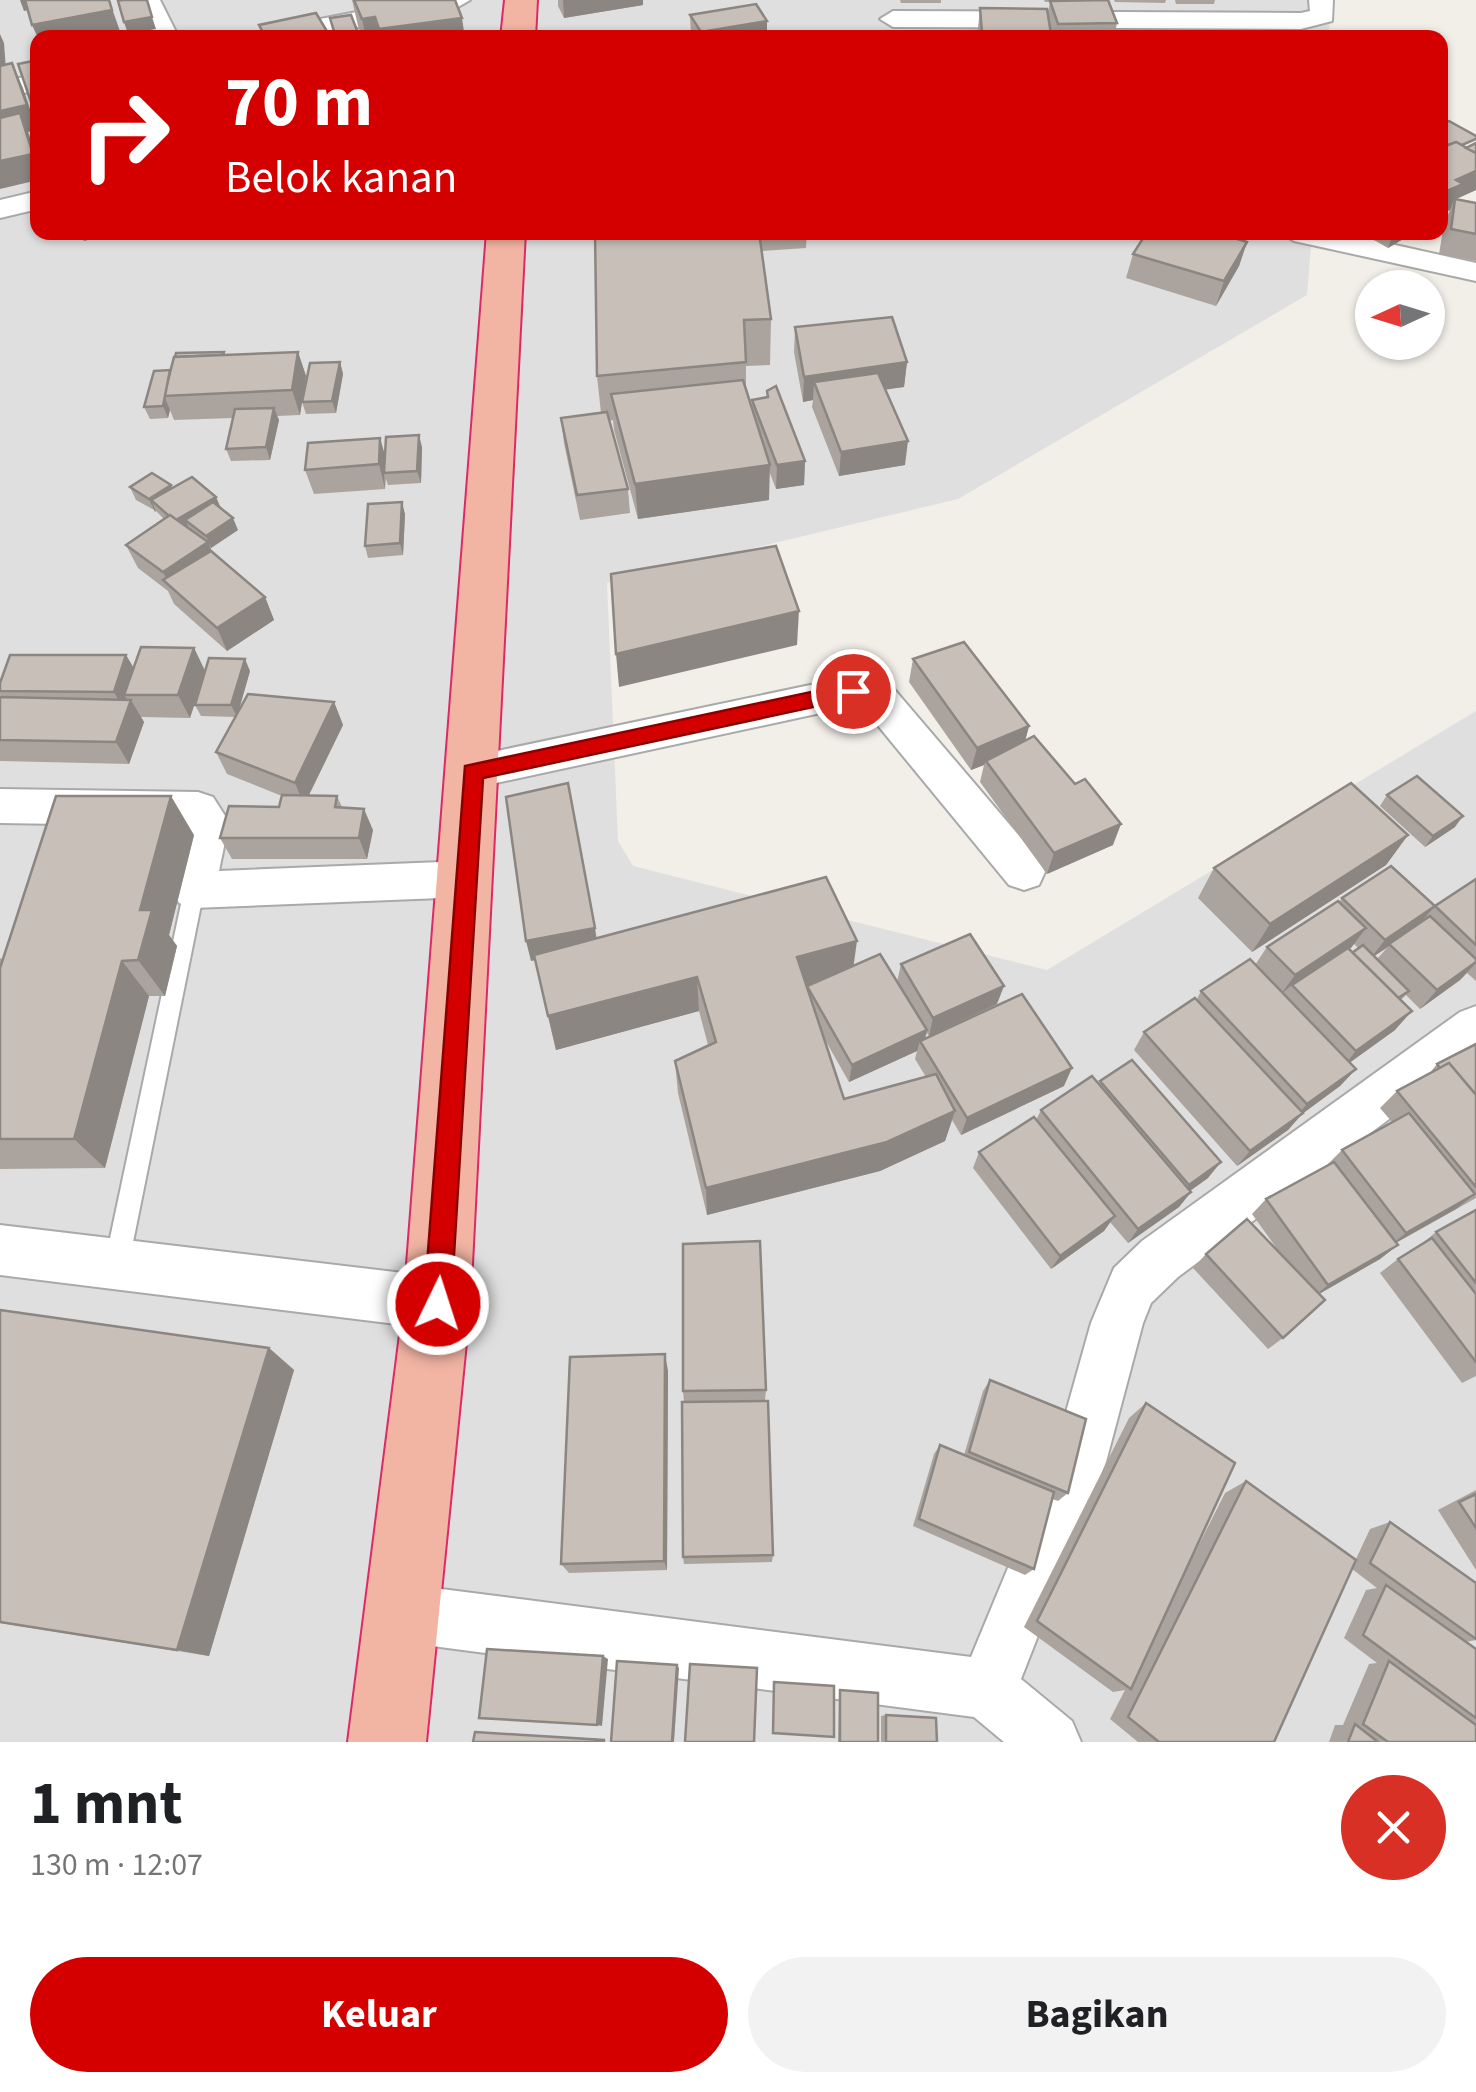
<!DOCTYPE html>
<html lang="id">
<meta charset="utf-8">
<style>
:root{--surface:#fff;--page:#f2f2f2;--text:#202124;--muted:#757577;--accent:#d40000}
body{margin:0;font-family:"Source Sans 3",sans-serif;background:var(--page);color:var(--text);height:100vh;display:flex;flex-direction:column;font-size:38px;white-space:nowrap}
*{box-sizing:border-box;margin:0}
p{font-size:32px;color:var(--muted)}
.icon{flex:none;width:55px;height:55px;fill:none;stroke:currentColor;stroke-width:2;stroke-linecap:round;stroke-linejoin:round}
.map{position:relative;height:1742px;overflow:hidden}
.sheet{display:flex;flex-direction:column;background:var(--surface);flex:1}
.sheet>*{flex:none}
.guide{position:absolute;left:30px;top:30px;width:1418px;height:210px;border-radius:20px;box-shadow:0 2px 8px #0004;background:#d40000;color:#fff;overflow:hidden}
.needle{width:65px;rotate:266deg}
.fabs{position:absolute;left:1355px;top:270px;display:grid;gap:20px}
.fabs a{display:grid;place-items:center;width:90px;height:90px;border-radius:50%;background:var(--surface);box-shadow:0 2px 8px #0004;font-size:50px}
.pin{position:absolute;display:grid;place-items:center;width:85px;height:85px;color:#fff;margin:-42px;border:5px solid #fff;border-radius:50%;box-shadow:0 2px 10px #0007}
.me{position:absolute;width:110px;margin:-55px;rotate:4deg;stroke-linejoin:round;filter:drop-shadow(0 0 8px #0008)}
.turn{display:flex;align-items:center;gap:35px;height:210px;padding:0 30px;font-size:45px}
.turn .icon{width:130px;height:130px;stroke-width:2.5}
.turn b{display:block;font-size:70px;line-height:85px}
.round{display:grid;place-items:center;flex:none;width:105px;height:105px;border-radius:52px;background:var(--page)}
.head{display:flex;align-items:center;justify-content:space-between;height:170px;padding:0 30px}
h1{font-size:60px;font-weight:700;line-height:75px}
.action{display:flex;gap:20px;margin-top:auto;padding:20px 30px}
.action a{flex:1;height:115px;border-radius:60px;background:var(--accent);color:#fff;font-size:40px;font-weight:700;line-height:115px;text-align:center}
.action a+a{background:var(--page);color:var(--text)}
.map>svg:first-child{display:block}
</style>
<div class="map">
<svg width="1476" height="1742" viewBox="0 0 1476 1742">
<rect width="100%" height="100%" fill="#f2efe9"/>
<path fill="#e0dfdf" d="M0,0H1332L1328,38H38V232L1312,233L1307,295L958,499L607,583L618,841L633,866L1047,970L1476,711V1742H0Z"/>
<g fill="none" stroke-linecap="round" stroke-linejoin="round">
<defs>
<path id="service" d="M194,881L201,884L204,890L129,1262L125,1270L117,1274L109,1270L105,1262L184,890L187,884Z"/>
<g id="minor">
<path d="M136,0H160L179,38H153Z"/>
<path d="M419,0H470L458,7L305,38H251L263,30Z"/>
<path d="M1309,0H1333L1332,21L1301,29L893,27L880,19L893,11L1301,13L1310,11Z"/>
<path d="M38,74V90L0,98V82Z"/>
<path d="M38,191V209L0,218V200Z"/>
<path d="M1280,232H1337L1476,263V281L1294,241Z"/>
<path d="M853,676L894,689L1039,859L1045,872L1039,885L1024,890L1009,885L866,711L853,706L473,788L459,783L453,772L459,761L473,756Z"/>
<path d="M0,789L198,792L213,797L229,822L219,871L466,861L481,866L487,879L481,892L466,897L194,908L179,903L173,890L186,826L0,823Z"/>
<path d="M1476,1006V1054L1178,1277L1151,1303L1143,1323L1106,1462L1021,1679L1072,1721L1081,1742H1004L974,1717L402,1642L382,1633L373,1613L382,1593L402,1584L971,1657L1052,1462L1091,1323L1114,1268L1142,1241L1460,1012Z"/>
<path d="M0,1225L437,1277L455,1285L463,1303L455,1321L437,1329L0,1275Z"/>
</g>
<g id="trunk">
<path d="M505,0H537L535,38H501Z"/>
<path d="M487,232H525L470,1303L426,1742H348L404,1303Z"/>
</g>
</defs>
<use href="#service" stroke="#a9a9a9" stroke-width="4"/>
<use href="#minor" stroke="#a9a9a9" stroke-width="4"/>
<use href="#trunk" stroke="#dc2a67" stroke-width="4"/>
<use href="#service" fill="#fff" fill-rule="evenodd"/>
<use href="#minor" fill="#fff" fill-rule="evenodd"/>
<use href="#trunk" fill="#f2b4a3" fill-rule="evenodd"/>
</g>
<g fill="#aba49e" fill-rule="evenodd">
<path d="M352,0H455L465,38H363L358,26Z"/>
<path d="M558,0H643V5L564,18L558,6Z"/>
<path d="M900,0H941V3H901Z"/>
<path d="M1044,0H1108L1117,23L1114,38H977L980,8L1048,12L1050,2H1045Z"/>
<path d="M1114,0H1166L1165,3L1115,2Z"/>
<path d="M1175,0H1215L1214,4H1176Z"/>
<path d="M690,15L767,38H691Z"/>
<path d="M1440,124L1476,190L1456,199L1476,203V261L1439,254L1444,224L1450,210L1440,214Z"/>
<path d="M595,232H807L806,248L762,251L771,319L770,365L746,366V390L752,410V400L767,397V391L805,461L804,485L776,489L769,471V500L638,519L614,430L613,420L609,421L628,489L630,513L580,520L564,443L561,418L601,413L597,376Z"/>
<path d="M1360,232H1415L1388,248Z"/>
<path d="M1247,242L1239,266L1216,306L1126,278L1133,254Z"/>
<path d="M795,327L907,362L904,387L885,389L905,465L839,476L812,407L813,400L803,402L794,352Z"/>
<path d="M224,352L225,355L298,352L306,376L303,396L340,362L343,374L336,413L306,414L302,402L300,415L277,416L279,420L270,460L231,461L226,449L233,418L174,420L170,410L168,418L150,419L144,407L170,370Z"/>
<path d="M380,438L385,457L422,447L421,483L388,485L386,479L385,489L314,494L305,470Z"/>
<path d="M171,485L172,488L216,497L221,508L238,530L211,548L210,547L211,551L265,597L274,620L227,651L174,604L168,591L138,568L126,545L164,519L156,511L136,500L130,487Z"/>
<path d="M405,514L403,555L368,558L365,546Z"/>
<path d="M194,648L205,671L190,718L141,717L144,722L129,764L0,761V697L2,698L0,695V683L126,655L134,668Z"/>
<path d="M913,659L1029,726L1025,741L1113,845L1047,874L980,782L984,765L971,770L909,682Z"/>
<path d="M250,671L238,712L334,702L343,725L309,795L337,796L342,807L373,830L367,859H232L220,838L279,807L282,796L227,774L216,752L236,717L201,716L195,705Z"/>
<path d="M1387,795L1455,827L1425,847L1380,806Z"/>
<path d="M194,835L169,935L177,946L165,996H149L105,1168L0,1169V958L3,960Z"/>
<path d="M1408,835L1386,865L1252,952L1198,898L1214,868Z"/>
<path d="M1476,879V981L1467,973L1460,980L1420,1009L1406,995L1401,1000L1395,1030L1350,1062L1356,1069L1340,1086L1302,1114L1288,1130L1237,1166L1134,1050L1144,1032L1197,999L1201,991L1255,965L1267,947L1339,902L1342,898L1420,923L1435,906ZM1354,944L1358,948L1352,953L1349,949ZM1387,948L1377,959L1374,956Z"/>
<path d="M597,938L854,965L897,982L901,964L997,1004L929,1036L927,1033L925,1038L1064,1086L961,1135L952,1120L945,1141L880,1171L707,1215L678,1093L675,1061L708,1045L699,1011L556,1050L535,960L531,961ZM824,1038L849,1082L917,1051L915,1059L926,1077L844,1099Z"/>
<path d="M1476,1044V1198L1396,1243L1398,1245L1380,1259L1319,1294L1283,1338L1268,1349L1193,1268L1206,1254L1280,1253L1252,1214L1266,1199L1326,1166L1342,1150L1392,1122L1380,1108L1397,1091L1429,1074L1437,1064Z"/>
<path d="M1100,1081L1208,1178L1190,1191L1191,1192L1179,1207L1128,1243L1110,1222L1104,1231L1051,1269L973,1168L979,1152L1036,1120L1041,1110L1099,1084Z"/>
<path d="M1476,1210V1376L1462,1383L1380,1273L1398,1259L1418,1247L1436,1232Z"/>
<path d="M0,1310L269,1348L294,1370L209,1656L0,1623Z"/>
<path d="M668,1371L667,1570L569,1573L561,1564Z"/>
<path d="M990,1380L1068,1493L1058,1501L1052,1499L1034,1569L1025,1575L913,1526L934,1454L940,1445L964,1455L983,1391Z"/>
<path d="M766,1390L765,1400L684,1402L683,1391Z"/>
<path d="M1146,1403L1185,1572L1225,1493L1246,1481L1356,1559L1370,1529L1390,1522L1476,1583V1640L1466,1642L1476,1649V1742H1329L1335,1725H1343L1369,1664L1377,1663L1344,1638L1366,1590L1377,1588L1352,1569L1274,1742H1138L1110,1719L1125,1690L1113,1692L1024,1627L1129,1418Z"/>
<path d="M1476,1490V1570L1438,1510Z"/>
<path d="M773,1555L772,1562L684,1564L683,1557Z"/>
<path d="M840,1690L878,1742H838L839,1692Z"/>
<path d="M886,1715L937,1742H881V1716Z"/>
</g>
<g fill="#8b8681">
<path d="M20,0H73L74,1L24,11Z"/>
<path d="M109,0L121,34L102,38H38L32,25Z"/>
<path d="M563,0H643V5L564,18Z"/>
<path d="M152,17L156,29L128,34L124,22Z"/>
<path d="M375,17L380,38H366L362,19Z"/>
<path d="M462,18L465,38H380L379,29Z"/>
<path d="M767,21V38H701V32Z"/>
<path d="M0,34L4,43L6,70L0,71Z"/>
<path d="M12,63L23,88L37,130L28,132L38,159V180L0,189V111Z"/>
<path d="M38,104V118L32,105Z"/>
<path d="M1476,171V190L1454,200L1450,210L1440,214V194L1456,180Z"/>
<path d="M80,232H118L84,241Z"/>
<path d="M1394,232H1415L1388,248Z"/>
<path d="M1247,242L1239,266L1216,306L1224,281Z"/>
<path d="M298,352L306,376L300,415L292,390Z"/>
<path d="M340,362L343,374L336,413L332,401Z"/>
<path d="M907,362L904,387L820,399L814,382L813,400L803,402L804,377Z"/>
<path d="M165,398L170,410L168,418L163,406Z"/>
<path d="M274,408L279,420L270,460L266,447Z"/>
<path d="M419,435L422,447L421,483L417,471Z"/>
<path d="M380,438L387,462L384,473L385,489L379,464Z"/>
<path d="M908,441L905,465L839,476L841,452Z"/>
<path d="M805,461L804,485L776,489L777,465Z"/>
<path d="M770,465L769,500L638,519L635,484Z"/>
<path d="M171,485L176,497L151,500L156,511L155,512L149,499Z"/>
<path d="M216,497L221,509L185,520L189,528L175,521Z"/>
<path d="M402,502L405,514L403,555L400,543Z"/>
<path d="M233,518L238,530L211,548L206,536Z"/>
<path d="M208,542L218,566L170,586L163,572Z"/>
<path d="M265,597L274,620L227,651L217,628Z"/>
<path d="M799,611L797,645L619,687L616,654Z"/>
<path d="M194,648L205,671L190,718L178,695Z"/>
<path d="M126,655L139,678L124,695L130,704L131,700L144,722L129,764L116,742L126,713L114,692Z"/>
<path d="M245,659L250,671L237,717L231,705Z"/>
<path d="M334,702L343,725L304,805L295,783Z"/>
<path d="M1029,726L1023,749L986,761L984,765L971,770L977,748Z"/>
<path d="M171,796L194,835L169,935L177,946L165,996L138,960L140,910Z"/>
<path d="M364,809L373,830L367,859L359,838Z"/>
<path d="M1463,816L1455,827L1425,847L1433,836Z"/>
<path d="M1121,824L1113,845L1047,874L1054,853Z"/>
<path d="M1408,835L1386,865L1252,952L1270,924Z"/>
<path d="M1435,906L1418,926L1370,959L1385,940Z"/>
<path d="M595,928L598,948L531,961L526,941Z"/>
<path d="M1366,928L1351,948L1293,986L1292,985L1281,994L1295,975Z"/>
<path d="M857,941L852,977L807,986L797,957Z"/>
<path d="M122,961L149,996L105,1168L74,1139Z"/>
<path d="M1476,963L1460,980L1420,1009L1437,990Z"/>
<path d="M697,977L699,1011L556,1050L548,1016Z"/>
<path d="M1004,986L997,1004L929,1036L933,1018Z"/>
<path d="M1412,1011L1395,1030L1341,1069L1356,1051Z"/>
<path d="M927,1030L923,1046L920,1041L917,1051L849,1082L852,1065Z"/>
<path d="M1072,1068L1064,1086L961,1135L967,1118Z"/>
<path d="M1356,1069L1340,1086L1302,1114L1288,1130L1237,1166L1250,1151L1293,1120L1307,1104Z"/>
<path d="M955,1111L945,1141L880,1171L707,1215L706,1188Z"/>
<path d="M1221,1162L1208,1178L1177,1200L1189,1185Z"/>
<path d="M1191,1192L1179,1207L1128,1243L1138,1229Z"/>
<path d="M1475,1194L1456,1209L1388,1247L1406,1233Z"/>
<path d="M1115,1216L1104,1231L1051,1269L1060,1256Z"/>
<path d="M1398,1245L1380,1259L1312,1298L1328,1285Z"/>
<path d="M269,1348L294,1370L209,1656L177,1650Z"/>
<path d="M665,1354L668,1371L667,1570L664,1561Z"/>
<path d="M603,1656L608,1659L602,1726L597,1725Z"/>
<path d="M677,1665L679,1668L674,1742H672Z"/>
</g>
<g fill="#c7bfb8" stroke="#8b8681" stroke-width="2.5">
<path d="M25,0H109L112,10L32,25Z"/>
<path d="M122,0H147L152,17L124,22L118,1Z"/>
<path d="M354,0H455L462,18L379,29L375,17L362,19Z"/>
<path d="M1108,0L1117,23L1058,24L1050,1Z"/>
<path d="M756,4L767,21L701,32L690,15Z"/>
<path d="M980,8L1047,9L1051,34L982,32Z"/>
<path d="M316,13L331,38H266L259,25Z"/>
<path d="M351,15L360,38H336L330,18Z"/>
<path d="M445,33L448,38H425Z"/>
<path d="M164,34L165,38H145Z"/>
<path d="M38,60V104L32,105L18,64Z"/>
<path d="M12,63L27,105L0,111V66Z"/>
<path d="M20,113L33,154L0,161V118Z"/>
<path d="M1449,121L1476,136V139L1462,145L1456,142L1440,148V124Z"/>
<path d="M1456,142L1476,153V171L1456,180L1463,184L1440,194V148Z"/>
<path d="M1476,143V153L1466,148Z"/>
<path d="M1455,199L1476,203V234L1451,229Z"/>
<path d="M595,232H759L771,319L744,320L746,362L597,376Z"/>
<path d="M1147,232H1216L1247,242L1224,281L1133,254Z"/>
<path d="M892,317L907,362L804,377L795,327Z"/>
<path d="M224,352L223,355L175,357L176,353Z"/>
<path d="M298,352L292,390L164,396L174,357Z"/>
<path d="M340,362L332,401L302,402L310,363Z"/>
<path d="M170,370L163,406L144,407L154,371Z"/>
<path d="M878,373L908,441L841,452L814,382Z"/>
<path d="M743,380L770,465L635,484L611,394Z"/>
<path d="M776,386L805,461L777,465L752,400L768,397L767,391Z"/>
<path d="M274,408L266,447L226,449L235,409Z"/>
<path d="M607,412L628,489L577,495L561,418Z"/>
<path d="M419,435L417,471L384,473L386,437Z"/>
<path d="M380,438L379,464L305,470L308,443Z"/>
<path d="M152,473L171,485L149,499L130,487Z"/>
<path d="M192,477L216,497L176,520L169,516L151,500Z"/>
<path d="M213,502L233,518L206,536L185,520Z"/>
<path d="M402,502L400,543L365,546L368,504Z"/>
<path d="M170,515L208,542L163,572L126,545Z"/>
<path d="M776,546L799,611L616,654L611,574Z"/>
<path d="M211,551L265,597L217,628L163,580Z"/>
<path d="M964,642L1029,726L977,748L913,659Z"/>
<path d="M141,647L194,648L178,695H124Z"/>
<path d="M10,655H126L114,692L0,691V683Z"/>
<path d="M209,658L245,659L231,705H195Z"/>
<path d="M248,694L334,702L295,783L216,752Z"/>
<path d="M0,697L131,700L116,742L0,740Z"/>
<path d="M1034,736L1075,784L1085,779L1121,824L1054,853L986,761Z"/>
<path d="M1417,776L1463,816L1433,836L1387,795Z"/>
<path d="M568,783L595,928L526,941L506,797Z"/>
<path d="M1351,783L1408,835L1270,924L1214,868Z"/>
<path d="M282,795L337,796L335,807L364,809L359,838H220L229,806L279,807Z"/>
<path d="M56,796H171L140,910H152L138,960L122,961L74,1139H0V968Z"/>
<path d="M1391,866L1435,906L1385,940L1342,898Z"/>
<path d="M826,877L857,941L797,957L844,1099L936,1074L955,1111L887,1142L706,1188L675,1061L716,1042L697,977L548,1016L534,955Z"/>
<path d="M1476,879V945L1435,906Z"/>
<path d="M1338,901L1366,928L1295,975L1267,947Z"/>
<path d="M1430,916L1476,959V962L1437,990L1389,944Z"/>
<path d="M970,934L1004,986L933,1018L901,964Z"/>
<path d="M1363,945L1409,991L1398,998L1352,953Z"/>
<path d="M1348,948L1412,1011L1356,1051L1292,985Z"/>
<path d="M880,954L927,1030L852,1065L807,986Z"/>
<path d="M1250,959L1356,1069L1307,1104L1201,991Z"/>
<path d="M1022,994L1072,1068L967,1118L920,1041Z"/>
<path d="M1195,998L1303,1113L1250,1151L1144,1032Z"/>
<path d="M1476,1044V1095L1449,1063L1440,1068L1437,1064Z"/>
<path d="M1132,1060L1221,1162L1189,1185L1100,1081Z"/>
<path d="M1449,1063L1476,1095V1187L1397,1091Z"/>
<path d="M1092,1076L1191,1192L1138,1229L1041,1110Z"/>
<path d="M1409,1113L1475,1194L1406,1233L1342,1150Z"/>
<path d="M1034,1117L1115,1216L1060,1256L979,1152Z"/>
<path d="M1334,1162L1398,1245L1328,1285L1266,1199Z"/>
<path d="M1476,1210V1283L1436,1232Z"/>
<path d="M1247,1219L1325,1300L1283,1338L1206,1254Z"/>
<path d="M1432,1238L1476,1294V1362L1398,1259Z"/>
<path d="M760,1241L766,1390L683,1391V1244Z"/>
<path d="M0,1310L269,1348L177,1650L0,1622Z"/>
<path d="M665,1354L664,1561L561,1564L570,1357Z"/>
<path d="M990,1380L1086,1419L1068,1493L969,1452Z"/>
<path d="M768,1401L773,1555L683,1557L682,1402Z"/>
<path d="M1146,1403L1235,1463L1131,1689L1037,1621Z"/>
<path d="M940,1445L1054,1492L1034,1569L919,1519Z"/>
<path d="M1246,1481L1356,1560L1274,1742H1159L1128,1717Z"/>
<path d="M1476,1494V1528L1459,1502Z"/>
<path d="M1390,1522L1476,1583V1639L1370,1563Z"/>
<path d="M1386,1585L1476,1649V1718L1363,1635Z"/>
<path d="M487,1649L603,1656L597,1725L479,1718Z"/>
<path d="M617,1661L677,1665L672,1742H611Z"/>
<path d="M1389,1661L1476,1725V1742H1388L1363,1724Z"/>
<path d="M690,1664L757,1668L754,1742H685Z"/>
<path d="M774,1682L834,1686V1737L773,1733Z"/>
<path d="M840,1690L878,1693V1742H840Z"/>
<path d="M886,1715L936,1718L937,1742H886Z"/>
<path d="M1355,1724L1378,1742H1348Z"/>
<path d="M475,1732L604,1740V1742H473Z"/>
</g>
<path fill="#d40000" stroke="#8a0000" stroke-width="2.5" d="M853,683L863,691L860,697L483,778L451,1304L447,1313L438,1317L428,1313L424,1304L465,766Z"/>
</svg>
<div class="fabs">
<a><svg class="needle" viewBox="-14 -14 28 28"><path d="M0-13l5 13h-10z" fill="#e53935"/><path d="M0 13l5-13h-10z" fill="#757577"/></svg></a>
</div>
<div class="pin" style="left:853px;top:691px;background:#d93025"><svg class="icon" aria-label="arrive" viewBox="0 0 24 24"><path d="M6 21V4h12l-3 4 3 4H6"/></svg></div>
<svg class="me" style="left:438px;top:1304px" viewBox="-20 -20 40 40"><circle r="17" fill="#d40000" stroke="#fff" stroke-width="3"/><path d="M0-11L8 9 0 5-8 9z" fill="#fff"/></svg>
<div class="guide">
<div class="turn"><svg class="icon" aria-label="right" viewBox="0 0 24 24"><path d="M7 20v-9h11M14 6l5 5-5 5"/></svg><div><b>70 m</b>Belok kanan</div></div>
</div>
</div>
<section class="sheet">
<div class="head"><div><h1>1 mnt</h1><p>130 m · 12:07</p></div><a class="round" style="background:#d93025;color:#fff"><svg class="icon" aria-label="close" viewBox="0 0 24 24"><path d="M6 6l12 12M18 6L6 18"/></svg></a></div>
<div class="action"><a>Keluar</a><a>Bagikan</a></div>
</section>
